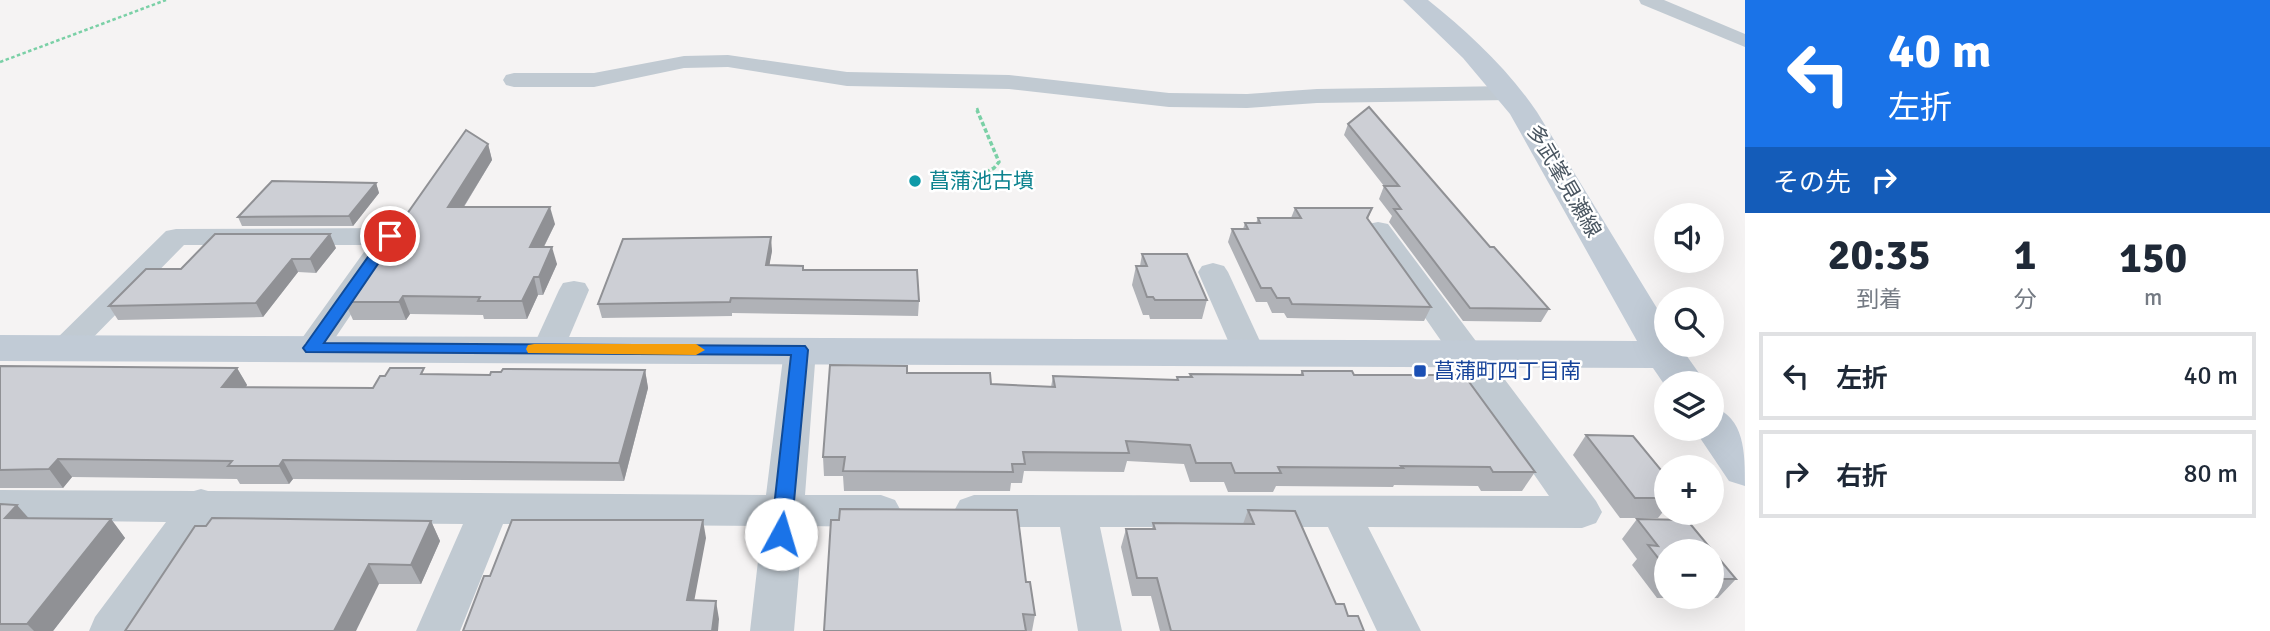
<!DOCTYPE html>
<html lang="ja">
<meta charset="utf-8">
<style>
:root{--surface:#fff;--page:#f2f2f3;--text:#1f2937;--muted:#747a83;--line:#e0e1e3}
body{margin:0;font-family:Signika,"Noto Sans JP",sans-serif;background:var(--page);color:var(--text);height:100vh;display:flex;flex-direction:column;font-size:26px;white-space:nowrap}
*{box-sizing:border-box;margin:0}
p{font-size:23px;color:var(--muted)}
.icon{flex:none;width:38px;height:38px;fill:none;stroke:currentColor;stroke-width:2;stroke-linecap:round;stroke-linejoin:round}
.map{position:relative;flex:1;overflow:hidden}
.panel{display:flex;flex-direction:column;background:var(--surface);width:525px}
.panel>*{flex:none}
.top-card{background:#1a73e8;color:#fff;overflow:hidden}
.controls{position:absolute;left:1654px;top:203px;display:grid;gap:14px}
.controls a{display:grid;place-items:center;width:70px;height:70px;border-radius:50%;background:var(--surface);box-shadow:0 7px 28px #0002;font-size:35px}
.pin{position:absolute;display:grid;place-items:center;width:60px;height:60px;color:#fff;margin:-30px;border:4px solid #fff;border-radius:50%;box-shadow:0 2px 7px #0007}
.me{position:absolute;width:77px;margin:-38px;rotate:6deg;stroke-linejoin:round;filter:drop-shadow(0 0 5px #0008)}
.turn{display:flex;align-items:center;gap:24px;height:147px;padding:0 28px;font-size:32px}
.turn .icon{width:91px;height:91px;stroke-width:2.5}
.turn b{display:block;font-size:49px;line-height:60px}
.then{display:flex;align-items:center;height:66px;padding:0 28px;background:#0003;gap:14px;font-size:26px}
.eta{display:flex;justify-content:space-evenly;align-items:center;height:119px;text-align:center}
.eta b{font-size:42px;font-weight:700;line-height:49px}
ul{padding:0;list-style:none}
li{display:flex;align-items:center;gap:21px;height:88px;margin:0 14px 10px;padding:0 14px;border:4px solid var(--line);border-radius:0px}
li div{flex:1}
li b{display:block;font-size:26px}
li em{font-style:normal}
main{display:flex;flex:1;min-height:0}
.map>svg:first-child{display:block}
</style>
<main>
<div class="map">
<svg width="1745" height="631" viewBox="0 0 1745 631">
<rect width="100%" height="100%" fill="#f5f3f3"/>
<g fill="none" stroke-linecap="round" stroke-linejoin="round">
<g stroke="#7ad0a6" stroke-width="2.5" stroke-dasharray="3.5 2.5" stroke-linecap="butt">
<path d="M0,62L166,0"/>
<path d="M977,108L978,111"/>
</g>
<path stroke="#7ad0a6" stroke-width="3.5" stroke-dasharray="4.5 2.5" stroke-linecap="butt" d="M955,189L994,168L999,162L977,110"/>
<g fill="#c1cad2" fill-rule="evenodd">
<path d="M1639,0H1664L1745,34V47L1641,4Z"/>
<path d="M728,55L847,72L1009,75L1169,93L1247,94L1317,89L1509,86L1517,88L1520,93L1517,98L1509,100L1317,103L1247,108L1169,107L1009,89L847,86L728,67L684,68L594,87H514L506,85L503,80L506,75L514,73H594L684,56Z"/>
<path d="M1378,222L1388,224L1596,501L1602,512L1596,523L1582,528L1368,527L1421,631H1377L1328,527H1100L1122,631H1078L1060,527H974L960,522L954,511L960,500L974,495L1549,496L1364,230L1368,224Z"/>
<path d="M390,228L400,230L404,236L323,356L311,359L299,356L295,348L369,245H184L75,356L63,359L51,356L47,348L166,231L176,229Z"/>
<path d="M1213,263L1224,266L1228,272L1265,352L1261,360L1249,363L1237,360L1233,352L1198,272L1202,266Z"/>
<path d="M574,281L585,283L589,290L564,349L560,357L548,360L536,357L532,349L559,290L563,283Z"/>
<path d="M800,339L812,342L816,350L805,495H881L895,500L901,511L895,522L881,527L803,526L794,631H750L762,526L503,524L460,631H416L463,524L210,522L136,631H89L95,617L166,522L0,520V490L194,491L201,489L208,491L766,495L784,350L788,342Z"/>
</g>
<g fill="#c1cbd6" fill-rule="evenodd">
<path d="M1403,0H1428C1468,32 1508,69 1537,112L1666,323V345H1679L1706,383H1666V387L1653,368L0,361V335L1637,341L1510,114L1463,58Z"/>
<path d="M1712,406C1745,418 1745,452 1745,486L1729,481L1694,429H1712Z"/>
</g>
</g>
<g fill="#b0b2b7" fill-rule="evenodd">
<path d="M1348,124L1490,247L1549,309L1541,322L1463,321L1389,222L1392,216L1379,199L1384,186L1344,135Z"/>
<path d="M488,144L492,160L464,207L555,224L544,247L557,264L543,295H538L527,319H484L483,315L410,314L406,320H353L345,302Z"/>
<path d="M376,183L379,193L353,226H242L238,217Z"/>
<path d="M1295,208H1372L1368,219L1431,307L1424,321L1287,318L1284,313H1272L1267,302H1256L1228,242L1232,229H1243L1245,223H1256L1258,218H1291Z"/>
<path d="M336,248L316,273L298,272L263,317L118,320L109,306L181,269Z"/>
<path d="M772,251L769,265L804,270L919,301L918,316L732,313V316L602,318L598,304Z"/>
<path d="M1142,254L1207,300L1202,319H1150L1149,315H1143L1132,285L1136,266H1140Z"/>
<path d="M0,366L237,368L247,385L246,387L373,388L426,374L490,375L645,370L648,388L624,481L293,479L289,484H240L237,479L72,477L63,488H0Z"/>
<path d="M1302,371L1354,375L1535,472L1522,491H1481L1478,486L1394,485L1393,487L1276,486L1273,492H1228L1224,482H1190L1184,464L1127,461L1124,472L1024,471L1022,483H1011L1010,491H844L843,476H824L823,457L907,373L991,384L1051,387L1053,376L1177,380V377H1189L1190,374L1300,375Z"/>
<path d="M1586,435L1666,476V508L1658,518H1620L1573,455Z"/>
<path d="M0,504L29,518L111,519L125,538L53,631H0Z"/>
<path d="M1248,510L1336,604L1364,631H1160L1151,596H1132L1121,547L1126,529H1152L1153,523L1243,524Z"/>
<path d="M1637,519L1687,520L1736,579L1718,598H1657L1632,565L1637,559L1622,539ZM1666,551H1712V597H1666Z"/>
<path d="M431,521L440,541L421,584H379L125,631Z"/>
<path d="M1026,582L1035,615L1032,631H824Z"/>
</g>
<g fill="#909195">
<path d="M488,144L492,160L453,224L448,207Z"/>
<path d="M376,183L379,193L353,226L349,216Z"/>
<path d="M550,207L555,224L535,264L530,247Z"/>
<path d="M330,234L336,248L316,273L310,259Z"/>
<path d="M771,237L772,251L767,279L766,265Z"/>
<path d="M552,247L557,264L543,295L539,277Z"/>
<path d="M292,259L298,272L263,317L256,303Z"/>
<path d="M534,277L538,295L527,319L522,301Z"/>
<path d="M403,296L410,314L406,320L399,302Z"/>
<path d="M237,368L247,385L232,405L222,387Z"/>
<path d="M645,370L648,388L624,481L619,463Z"/>
<path d="M58,459L72,477L63,488L49,469Z"/>
<path d="M283,460L293,479L289,484L279,466Z"/>
<path d="M17,505L33,523L5,518Z"/>
<path d="M111,519L125,538L53,631H34L27,624Z"/>
<path d="M703,520L706,538L691,618L687,600Z"/>
<path d="M431,521L440,541L421,584L411,565Z"/>
<path d="M369,564L379,584L356,631H334Z"/>
<path d="M716,601L719,619L718,631H712Z"/>
</g>
<g fill="#cdcfd5" stroke="#909195" stroke-width="2">
<path d="M1369,107L1490,247H1494L1549,309L1470,308L1394,209H1401L1384,186H1399L1348,124Z"/>
<path d="M466,130L488,144L448,207H550L530,247H552L539,277H534L522,301H478L480,297L403,296L399,302H345Z"/>
<path d="M272,181L376,183L349,216L238,217Z"/>
<path d="M1295,208H1372L1367,218L1431,307L1292,304L1289,298H1277L1271,288H1261L1232,229H1248L1245,223H1260L1258,218H1301Z"/>
<path d="M215,234H330L310,259H292L256,303L109,306L146,269H181Z"/>
<path d="M771,237L766,265L803,266V270H917L919,301L731,298L730,302L598,304L623,239Z"/>
<path d="M1142,254H1187L1207,300H1155L1153,297H1147L1136,266H1147Z"/>
<path d="M830,365L907,366V373H990L991,384L1055,387L1053,376L1178,380L1177,377H1192L1190,374L1303,375L1302,371H1352L1354,375H1464L1535,472H1493L1490,467L1401,466L1403,468L1278,467L1281,473H1235L1231,463H1196L1190,445L1126,441L1129,453L1023,452L1025,464H1012L1013,472L843,471L845,457H823Z"/>
<path d="M0,366L237,368L222,387L373,388L380,376H385L390,368H424L421,374L490,375L491,372H501L503,369L645,370L619,463L283,460L279,466H228L232,461L58,459L49,469L0,470Z"/>
<path d="M1586,435L1633,436L1666,476V498H1635Z"/>
<path d="M0,504L17,505L5,518L111,519L27,624H0Z"/>
<path d="M840,509L1017,510L1026,582H1030L1035,615L1023,614L1026,631H824L831,520H839Z"/>
<path d="M1248,510L1295,511L1336,604H1344L1348,616H1358L1364,631H1171L1157,578H1137L1126,529H1155L1153,523L1254,524Z"/>
<path d="M212,518L431,521L411,565L369,564L334,631H125L195,526H206Z"/>
<path d="M1637,519L1687,520L1736,579H1712V551H1666V568L1648,545L1658,546Z"/>
<path d="M512,520H703L687,600L716,601L712,631H463L484,576H490Z"/>
</g>
<path fill="#1a73e8" stroke="#114b97" stroke-width="2" d="M390,232L397,236L324,343L805,346L808,350L791,534L788,540L781,543L774,540L771,534L791,355L306,352L303,348L306,344L385,233Z"/>
<path fill="#f59e0b" d="M534,344H696L705,350L696,355L528,353L526,349L528,345Z"/>
<circle fill="#0f9aa8" stroke="#fff" stroke-width="2.5" cx="915" cy="181" r="7"/>
<rect fill="#1a4fb4" stroke="#fff" stroke-width="2.5" x="1413" y="364" width="14" height="14" rx="3.5"/>
<g text-anchor="middle" stroke-width="5" stroke-linejoin="round" paint-order="stroke">
<g font-size="21" fill="#0d838f" stroke="#fff" text-anchor="start">
<text x="929" y="188">菖蒲池古墳</text>
</g>
<g font-size="21" fill="#4a5661" stroke="#fff">
<text transform="translate(1564 181) rotate(60)" y="7">多武峯見瀬線</text>
</g>
<g font-size="21" fill="#164399" stroke="#fff" text-anchor="start">
<text x="1434" y="378">菖蒲町四丁目南</text>
</g>
</g>
</svg>
<div class="controls">
<a><svg class="icon" aria-label="sound" viewBox="0 0 24 24"><path d="M4 9h4l5-4v14l-5-4H4zM17 9q2 3 0 6"/></svg></a>
<a><svg class="icon" aria-label="search" viewBox="0 0 24 24"><circle cx="10" cy="10" r="6"/><path d="M15 15l6 6"/></svg></a>
<a><svg class="icon" aria-label="layers" viewBox="0 0 24 24"><path d="M12 4l9 5-9 5-9-5zM3 14l9 5 9-5"/></svg></a>
<a>+</a>
<a>−</a>
</div>
<div class="pin" style="left:390px;top:236px;background:#d93025"><svg class="icon" aria-label="arrive" viewBox="0 0 24 24"><path d="M6 21V4h12l-3 4 3 4H6"/></svg></div>
<svg class="me" style="left:781px;top:534px" viewBox="-20 -20 40 40"><circle r="19" fill="#fff"/><path d="M0-13L10 11 0 6-10 11z" fill="#1a73e8"/></svg>
</div>
<section class="panel">
<div class="top-card">
<div class="turn"><svg class="icon" aria-label="left" viewBox="0 0 24 24"><path d="M17 20v-9H6M10 6l-5 5 5 5"/></svg><div><b>40 m</b>左折</div></div>
<div class="then">その先<svg class="icon" aria-label="right" viewBox="0 0 24 24"><path d="M7 20v-9h11M14 6l5 5-5 5"/></svg></div>
</div>
<div class="eta">
<div><b>20:35</b><p>到着</p></div>
<div><b>1</b><p>分</p></div>
<div><b>150</b><p>m</p></div>
</div>
<ul>
<li><svg class="icon" aria-label="left" viewBox="0 0 24 24"><path d="M17 20v-9H6M10 6l-5 5 5 5"/></svg><div><b>左折</b></div><em>40 m</em></li>
<li><svg class="icon" aria-label="right" viewBox="0 0 24 24"><path d="M7 20v-9h11M14 6l5 5-5 5"/></svg><div><b>右折</b></div><em>80 m</em></li>
</ul>
</section>
</main>
